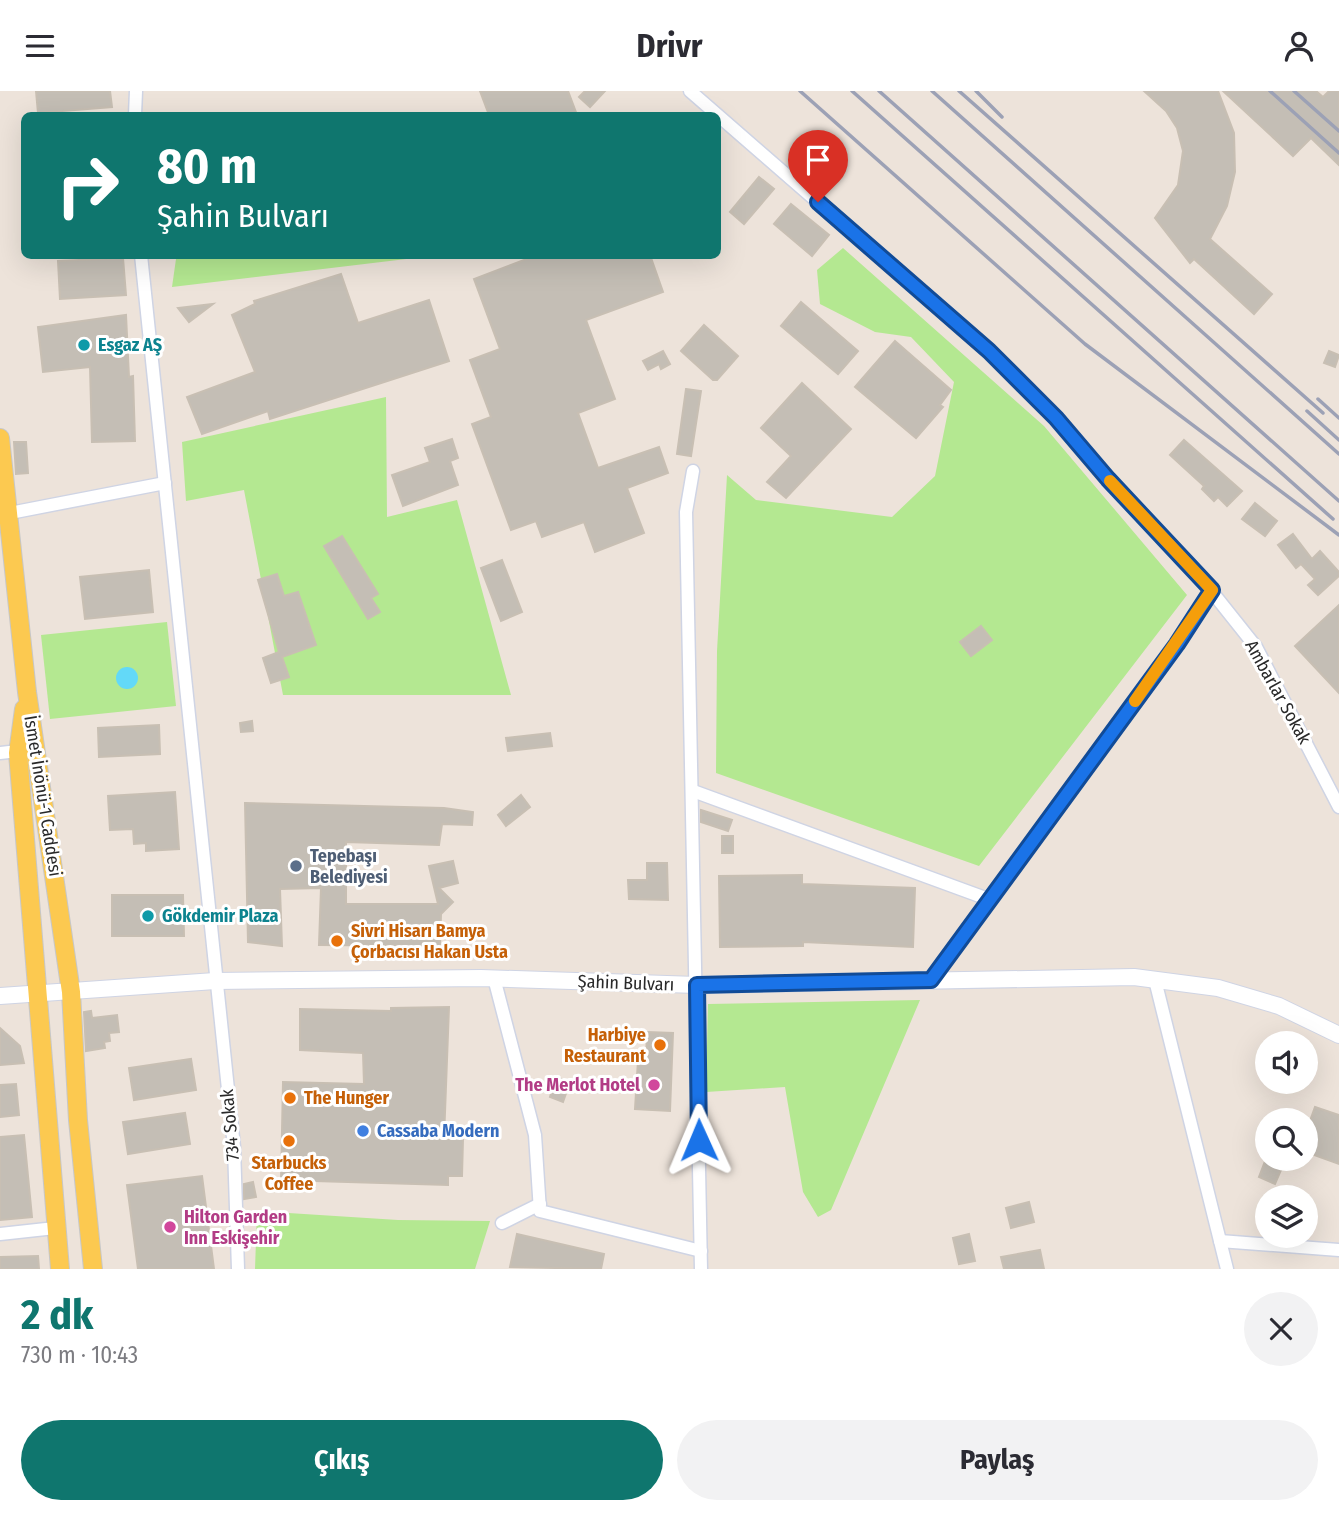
<!DOCTYPE html>
<html lang="tr">
<meta charset="utf-8">
<style>
:root{--surface:#fff;--page:#f2f2f3;--text:#2b2b33;--muted:#7c7c81;--accent:#0f766e}
body{margin:0;font-family:"Fira Sans Condensed",sans-serif;background:var(--page);color:var(--text);height:100vh;display:flex;flex-direction:column;font-size:26px;white-space:nowrap}
*{box-sizing:border-box;margin:0}
p{font-size:23px;color:var(--muted)}
.icon{flex:none;width:38px;height:38px;fill:none;stroke:currentColor;stroke-width:2;stroke-linecap:round;stroke-linejoin:round}
.map{position:relative;height:1178px;overflow:hidden}
.panel{display:flex;flex-direction:column;background:var(--surface);flex:1}
.panel>*{flex:none}
.guide{position:absolute;left:21px;top:21px;width:700px;height:147px;border-radius:10px;box-shadow:0 7px 28px #0002;background:#0f766e;color:#fff;overflow:hidden}
.controls{position:absolute;left:1255px;top:940px;display:grid;gap:14px}
.controls a{display:grid;place-items:center;width:63px;height:63px;border-radius:50%;background:var(--surface);box-shadow:0 7px 28px #0002;font-size:35px}
.pin{position:absolute;display:grid;place-items:center;width:60px;height:60px;color:#fff;margin:-72px -30px;border-radius:50% 50% 50% 0;rotate:-45deg;box-shadow:0 0 7px #0007}
.pin .icon{rotate:45deg}
.me{position:absolute;width:77px;margin:-38px;rotate:359deg;stroke-linejoin:round;filter:drop-shadow(0 0 5px #0008)}
.turn{display:flex;align-items:center;gap:24px;height:147px;padding:0 21px;font-size:32px}
.turn .icon{width:91px;height:91px;stroke-width:2.5}
.turn b{display:block;font-size:49px;line-height:60px}
.round{display:grid;place-items:center;flex:none;width:74px;height:74px;border-radius:37px;background:var(--page)}
.headline{display:flex;align-items:center;justify-content:space-between;height:119px;padding:0 21px}
h1{font-size:42px;font-weight:700;line-height:52px;color:var(--accent)}
.cta{display:flex;gap:14px;margin-top:auto;padding:14px 21px}
.cta a{flex:1;height:80px;border-radius:42px;background:var(--accent);color:#fff;font-size:28px;font-weight:700;line-height:80px;text-align:center}
.cta a+a{background:var(--page);color:var(--text)}
header{display:flex;justify-content:space-between;align-items:center;height:91px;padding:0 21px;background:var(--surface);font-size:32px;font-weight:700}
.map>svg:first-child{display:block}
</style>
<header><svg class="icon" aria-label="menu" viewBox="0 0 24 24"><path d="M4 6h16M4 12h16M4 18h16"/></svg>Drivr<svg class="icon" aria-label="person" viewBox="0 0 24 24"><circle cx="12" cy="8" r="4"/><path d="M4 21q1-7 8-7t8 7"/></svg></header>
<div class="map">
<svg width="1339" height="1178" viewBox="0 0 1339 1178">
<rect width="100%" height="100%" fill="#ede3da"/>
<g fill="#b4e891">
<path d="M843,157L1044,335L1187,504L979,775L716,682L717,560L727,384L756,409L892,426L935,385L954,291L911,246L875,241L820,213L817,179Z"/>
<path d="M422,164L423,166L172,196L176,168L204,165Z"/>
<path d="M386,306L387,426L457,409L511,604H283L244,399L186,410L182,351Z"/>
<path d="M167,531L176,615L50,628L41,544Z"/>
<path d="M920,909L831,1119L818,1126L803,1101L785,996L706,1001L708,913Z"/>
<path d="M257,1120L398,1129L490,1130L475,1178H255Z"/>
</g>
<circle fill="#63d9f8" cx="127" cy="587" r="11"/>
<g fill="#c4beb5" stroke="#c8bfb3" stroke-width="2">
<path d="M36,0H110L112,16L38,22Z"/>
<path d="M480,0H568L577,24H489Z"/>
<path d="M585,0H605L590,16L579,6Z"/>
<path d="M1144,0H1218L1234,42L1235,81L1227,115L1210,148L1272,203L1254,223L1194,168L1190,172L1155,127L1178,94L1183,60L1177,37L1166,20Z"/>
<path d="M1223,0H1316L1323,6L1329,0H1339V74L1311,47L1293,65Z"/>
<path d="M759,86L774,98L744,133L730,121Z"/>
<path d="M791,113L829,144L812,165L774,133Z"/>
<path d="M537,164H650L663,201L586,229L615,308L578,322L598,377L659,356L668,382L627,397L644,442L595,461L584,431L542,446L536,430L511,439L472,333L491,326L470,269L500,258L474,188Z"/>
<path d="M123,167L126,204L60,208L58,170Z"/>
<path d="M341,183L358,232L429,209L449,270L270,328L268,320L202,343L187,306L255,281L232,224L255,213L254,210Z"/>
<path d="M801,211L858,260L838,283L781,235Z"/>
<path d="M213,213L189,231L178,217Z"/>
<path d="M126,224L129,286L133,285L135,350L92,351L90,276L43,281L38,236Z"/>
<path d="M704,234L738,265L717,289H713L681,260Z"/>
<path d="M895,250L951,299L940,314L943,316L916,347L855,296Z"/>
<path d="M663,260L670,273L661,278L659,273L648,279L643,270Z"/>
<path d="M1329,260L1339,264L1335,276L1324,272Z"/>
<path d="M802,292L851,338L786,407L767,391L791,365L761,337Z"/>
<path d="M686,298L701,300L691,365L677,363Z"/>
<path d="M452,348L458,367L450,370L458,394L403,415L392,384L430,371L425,357Z"/>
<path d="M1184,349L1242,400L1227,415L1218,406L1214,410L1202,398L1204,395L1170,364Z"/>
<path d="M14,351H26L28,382L16,383Z"/>
<path d="M1255,412L1277,430L1265,445L1242,428Z"/>
<path d="M1293,443L1312,468L1320,460L1339,481V485L1318,504L1308,494L1315,488L1301,473L1296,477L1278,454Z"/>
<path d="M342,445L378,503L371,507L380,521L368,528L324,455Z"/>
<path d="M502,469L522,521L501,530L481,477Z"/>
<path d="M149,479L153,521L85,528L80,486Z"/>
<path d="M277,483L284,505L298,501L316,554L282,566L289,586L271,592L263,567L279,561L258,489Z"/>
<path d="M1339,514V602L1295,555Z"/>
<path d="M981,535L992,549L971,565L960,551Z"/>
<path d="M252,630L253,640L241,641L240,632Z"/>
<path d="M159,634L160,663L99,666L98,637Z"/>
<path d="M550,642L552,655L508,660L506,647Z"/>
<path d="M175,701L179,758L146,760V752L134,753L133,738L110,739L108,705Z"/>
<path d="M521,704L530,716L506,735L498,724Z"/>
<path d="M245,712L444,717L473,721L472,734L442,733L439,754L346,751V813H438L429,775L453,770L458,792L439,797L453,811L441,823L440,855L319,854L321,797L280,798L282,855L248,851Z"/>
<path d="M701,719L732,729L728,740L701,731Z"/>
<rect x="722" y="745" width="11" height="17"/>
<path d="M647,772H667L668,809L629,808L628,789H647Z"/>
<path d="M802,784V793L915,797L913,856L803,851V855L720,856L719,785Z"/>
<path d="M112,804H183L184,845H112Z"/>
<path d="M449,916L444,1048H463L462,1085H448V1094L281,1089L283,991L364,993L363,962L300,959V918L391,920V917Z"/>
<path d="M91,920L92,927L117,924L119,941L109,942L110,950L104,951L105,957L86,960L84,921Z"/>
<path d="M0,937L20,955L24,972L0,974Z"/>
<path d="M647,941L673,942L670,1020L635,1018L638,969L646,970Z"/>
<path d="M191,968L196,999L134,1009L129,977Z"/>
<path d="M556,986L570,991L563,1011L550,1006Z"/>
<path d="M16,993L19,1024L0,1026V994Z"/>
<path d="M1315,1016L1339,1024V1073L1306,1061V1041Z"/>
<path d="M185,1022L190,1053L128,1063L123,1031Z"/>
<path d="M24,1044L32,1126L0,1129V1046Z"/>
<path d="M1267,1065L1284,1072L1275,1093L1259,1086Z"/>
<path d="M202,1085L214,1178H138L127,1094Z"/>
<path d="M253,1091L256,1106L244,1108V1093Z"/>
<path d="M1029,1111L1034,1131L1011,1137L1006,1117Z"/>
<path d="M517,1143L604,1163L601,1178L510,1176Z"/>
<path d="M969,1143L975,1170L959,1173L953,1147Z"/>
<path d="M1040,1159L1044,1178H1004L1001,1166Z"/>
<path d="M38,1165L39,1178H0V1166Z"/>
</g>
<g fill="none" stroke-linecap="round" stroke-linejoin="round">
<defs>
<g id="street">
<path d="M690,0L989,260L1056,327L1127,409L1189,472L1256,556L1339,716"/>
<path d="M135,24L136,0"/>
<path d="M141,164L234,1056L238,1178"/>
<path d="M693,380L686,421L701,1178"/>
<path d="M10,422L165,392"/>
<path d="M0,662L18,660"/>
<path d="M693,700L988,808"/>
<path d="M494,887L535,1044L540,1120L701,1160"/>
<path d="M931,889L1177,553L1212,499"/>
<path d="M1155,889L1227,1178"/>
<path d="M502,1132L540,1113"/>
<path d="M0,1143L55,1137"/>
<path d="M1220,1150L1339,1159"/>
</g>
<path id="secondary" d="M0,905L215,890L481,887L697,894L1134,886L1218,897L1279,915L1339,944"/>
<g id="primary">
<path d="M0,347L27,601L71,901L78,1029L93,1178"/>
<path d="M24,618L18,662L60,1178"/>
</g>
</defs>
<use href="#street" stroke="#cfd4e4" stroke-width="15"/>
<use href="#secondary" stroke="#cfd4e4" stroke-width="18"/>
<use href="#primary" stroke="#c7c7c7" stroke-width="20"/>
<use href="#street" stroke="#fff" stroke-width="12"/>
<use href="#secondary" stroke="#fff" stroke-width="16"/>
<use href="#primary" stroke="#fcc950" stroke-width="18"/>
<g stroke="#9ca1b5" stroke-width="3.5">
<path d="M800,0L1085,253L1339,444"/>
<path d="M852,0L1333,428"/>
<path d="M879,0L1339,410"/>
<path d="M932,0L1339,363"/>
<path d="M959,0L1323,322"/>
<path d="M976,0L1002,26"/>
<path d="M1270,0L1339,62"/>
<path d="M1294,0L1339,40"/>
<path d="M1318,308L1339,327"/>
<path d="M1307,320L1339,349"/>
</g>
</g>
<g fill="none" stroke-linecap="round" stroke-linejoin="round">
<defs>
<path id="route" d="M699,1049L697,894L931,889L1177,553L1212,499L1108,388L1056,327L989,260L818,111"/>
</defs>
<use href="#route" stroke="#114b97" stroke-width="18"/>
<use href="#route" stroke="#1a73e8" stroke-width="12"/>
<path stroke="#f59e0b" stroke-width="12" d="M1110,390L1212,499L1135,610"/>
</g>
<g fill="#0f9aa8" stroke="#fff" stroke-width="2.5">
<circle cx="84" cy="254" r="7"/>
<circle cx="148" cy="825" r="7"/>
</g>
<circle fill="#5c6f8a" stroke="#fff" stroke-width="2.5" cx="296" cy="775" r="7"/>
<g fill="#e8710a" stroke="#fff" stroke-width="2.5">
<circle cx="337" cy="850" r="7"/>
<circle cx="660" cy="954" r="7"/>
<circle cx="290" cy="1007" r="7"/>
<circle cx="289" cy="1050" r="7"/>
</g>
<g fill="#d1479c" stroke="#fff" stroke-width="2.5">
<circle cx="654" cy="994" r="7"/>
<circle cx="170" cy="1136" r="7"/>
</g>
<circle fill="#3f7fe0" stroke="#fff" stroke-width="2.5" cx="363" cy="1040" r="7"/>
<g text-anchor="middle" stroke-width="6" stroke-linejoin="round" paint-order="stroke">
<g font-size="18" font-weight="bold" fill="#0d838f" stroke="#fff" text-anchor="start">
<text x="98" y="260">Esgaz AŞ</text>
<text x="162" y="831">Gökdemir Plaza</text>
</g>
<g font-size="18" fill="#292929" stroke="#fff">
<text transform="translate(1278 601) rotate(61)" y="6">Ambarlar Sokak</text>
<text transform="translate(43 705) rotate(81)" y="6">İsmet İnönü-1 Caddesi</text>
<text transform="translate(626 892) rotate(2)" y="6">Şahin Bulvarı</text>
<text transform="translate(230 1034) rotate(-95)" y="6">734 Sokak</text>
</g>
<g font-size="18" font-weight="bold" fill="#4e5e75" stroke="#fff" text-anchor="start">
<text x="310" y="771">Tepebaşı<tspan x="310" dy="21">Belediyesi</tspan></text>
</g>
<g font-size="18" font-weight="bold" fill="#c56008" stroke="#fff" text-anchor="start">
<text x="351" y="846">Sivri Hisarı Bamya<tspan x="351" dy="21">Çorbacısı Hakan Usta</tspan></text>
<text x="646" y="950" text-anchor="end">Harbiye<tspan x="646" dy="21">Restaurant</tspan></text>
<text x="304" y="1013">The Hunger</text>
<text x="289" y="1078" text-anchor="middle">Starbucks<tspan x="289" dy="21">Coffee</tspan></text>
</g>
<g font-size="18" font-weight="bold" fill="#b23c85" stroke="#fff" text-anchor="end">
<text x="640" y="1000">The Merlot Hotel</text>
<text x="184" y="1132" text-anchor="start">Hilton Garden<tspan x="184" dy="21">Inn Eskişehir</tspan></text>
</g>
<g font-size="18" font-weight="bold" fill="#366cbe" stroke="#fff" text-anchor="start">
<text x="377" y="1046">Cassaba Modern</text>
</g>
</g>
</svg>
<div class="controls">
<a><svg class="icon" aria-label="sound" viewBox="0 0 24 24"><path d="M4 9h4l5-4v14l-5-4H4zM17 9q2 3 0 6"/></svg></a>
<a><svg class="icon" aria-label="search" viewBox="0 0 24 24"><circle cx="10" cy="10" r="6"/><path d="M15 15l6 6"/></svg></a>
<a><svg class="icon" aria-label="layers" viewBox="0 0 24 24"><path d="M12 4l9 5-9 5-9-5zM3 14l9 5 9-5"/></svg></a>
</div>
<div class="pin" style="left:818px;top:111px;background:#d93025"><svg class="icon" aria-label="arrive" viewBox="0 0 24 24"><path d="M6 21V4h12l-3 4 3 4H6"/></svg></div>
<svg class="me" style="left:699px;top:1049px" viewBox="-20 -20 40 40"><path d="M0-17L14 15 0 8-14 15z" fill="#1a73e8" stroke="#fff" stroke-width="4"/></svg>
<div class="guide">
<div class="turn"><svg class="icon" aria-label="right" viewBox="0 0 24 24"><path d="M7 20v-9h11M14 6l5 5-5 5"/></svg><div><b>80 m</b>Şahin Bulvarı</div></div>
</div>
</div>
<section class="panel">
<div class="headline"><div><h1>2 dk</h1><p>730 m · 10:43</p></div><a class="round"><svg class="icon" aria-label="close" viewBox="0 0 24 24"><path d="M6 6l12 12M18 6L6 18"/></svg></a></div>
<div class="cta"><a>Çıkış</a><a>Paylaş</a></div>
</section>
